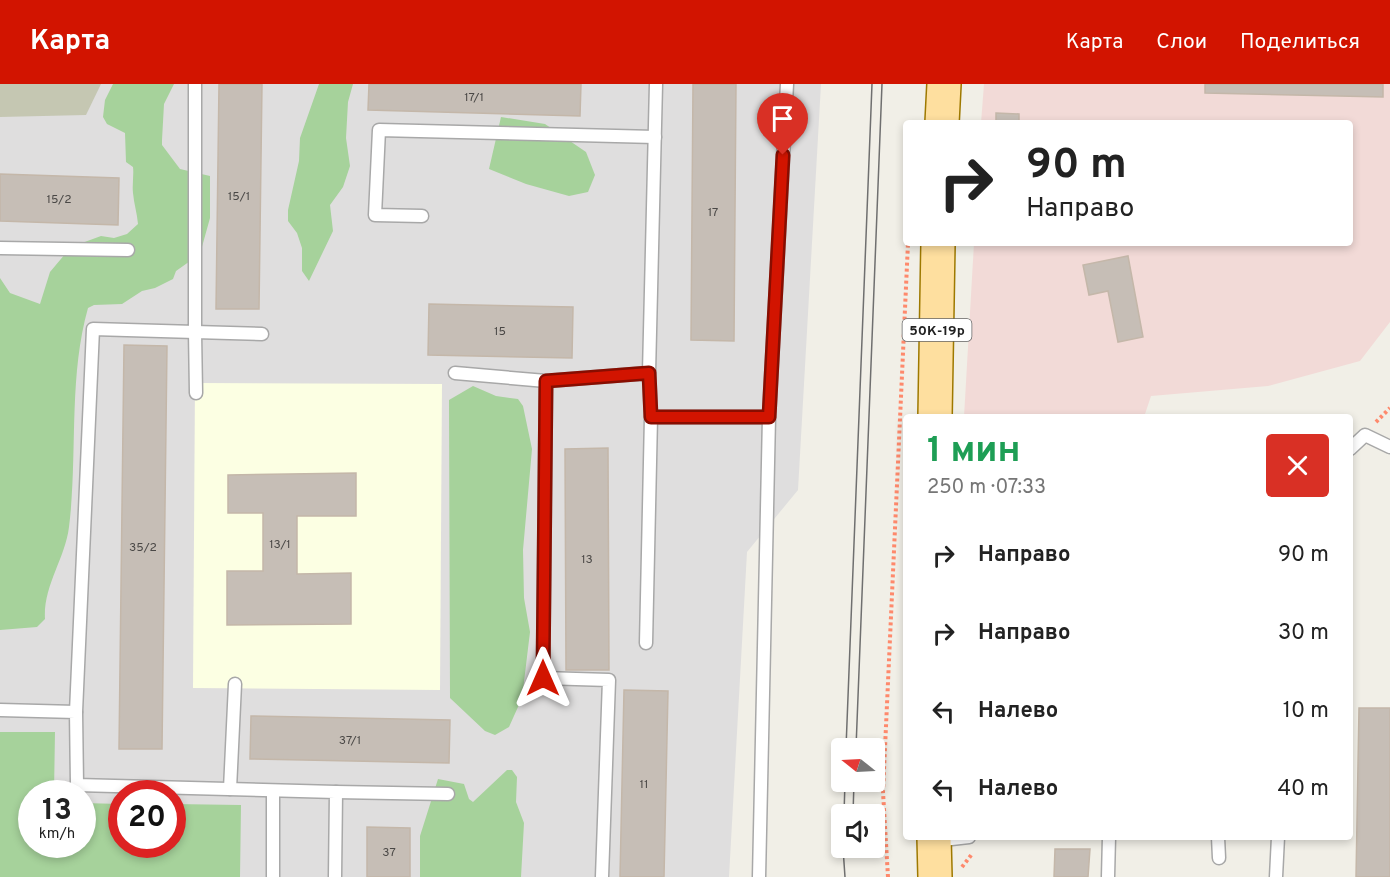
<!DOCTYPE html>
<html lang="ru">
<meta charset="utf-8">
<style>
:root{--surface:#fff;--page:#f6f6f6;--text:#222;--muted:#767676;--accent:#d21400}
body{margin:0;font-family:Overpass,sans-serif;background:var(--page);color:var(--text);height:100vh;display:flex;flex-direction:column;font-size:22px;white-space:nowrap}
*{box-sizing:border-box;margin:0}
p{font-size:20px;color:var(--muted)}
.icon{flex:none;width:33px;height:33px;fill:none;stroke:currentColor;stroke-width:2;stroke-linecap:round;stroke-linejoin:round}
.map{position:relative;flex:1;overflow:hidden}
.sheet{position:absolute;left:903px;top:330px;width:450px;height:426px;display:flex;flex-direction:column;background:var(--surface);border-radius:6px;box-shadow:0 3px 9px #0003}
.sheet>*{flex:none}
.top-card{position:absolute;left:903px;top:36px;width:450px;height:126px;border-radius:6px;box-shadow:0 3px 9px #0003;background:#fff;color:var(--text);overflow:hidden}
.needle{width:39px;rotate:288deg}
.controls{position:absolute;left:831px;top:654px;display:grid;gap:12px}
.controls a{display:grid;place-items:center;width:54px;height:54px;border-radius:6px;background:var(--surface);box-shadow:0 3px 9px #0003;font-size:30px}
.speed{position:absolute;left:18px;top:696px;display:flex;gap:12px;font-size:30px;font-weight:700;text-align:center}
.speed>*{display:grid;place-content:center;width:78px;height:78px;border-radius:50%;background:var(--surface);box-shadow:0 3px 9px #0003;line-height:1}
.speed small{font-size:15px;font-weight:400}
.speed .limit{border:9px solid #d22;background:#fff;color:#111}
.pin{position:absolute;display:grid;place-items:center;width:51px;height:51px;color:#fff;margin:-62px -26px;border-radius:50% 50% 50% 0;rotate:-45deg;box-shadow:0 0 6px #0007}
.pin .icon{rotate:45deg}
.me{position:absolute;width:66px;margin:-33px;rotate:0deg;stroke-linejoin:round;filter:drop-shadow(0 0 4px #0008)}
.turn{display:flex;align-items:center;gap:21px;height:126px;padding:0 24px;font-size:27px}
.turn .icon{width:78px;height:78px;stroke-width:2.5}
.turn b{display:block;font-size:42px;line-height:51px}
.round{display:grid;place-items:center;flex:none;width:63px;height:63px;border-radius:6px;background:var(--page)}
.summary{display:flex;align-items:center;justify-content:space-between;height:102px;padding:0 24px}
h1{font-size:36px;font-weight:700;line-height:45px;color:#1e9e55}
ul{padding:0;list-style:none}
li{display:flex;align-items:center;gap:18px;height:78px;padding:0 24px}
li div{flex:1}
li b{display:block;font-size:22px}
li em{font-style:normal}
header{display:flex;align-items:center;gap:36px;box-sizing:border-box;height:84px;padding:0 30px;background:var(--accent);color:#fff}
header strong{font-size:28px}
nav{display:flex;gap:33px;margin-inline-start:auto;font-size:21px}
.map>svg:first-child{display:block}
</style>
<header>
<strong>Карта</strong>
<nav><a>Карта</a><a>Слои</a><a>Поделиться</a></nav>
</header>
<div class="map">
<svg width="1390" height="793" viewBox="0 0 1390 793">
<rect width="100%" height="100%" fill="#f1efe7"/>
<path fill="#dfdede" fill-rule="evenodd" d="M0,0H821L798,406L747,468L729,793H0ZM32,710H82V760H32ZM122,710H172V760H122Z"/>
<path fill="#f2dad7" d="M984,0H1390V238L1360,277L1268,302L1151,312L1144,333H964L974,159H1350V39H981Z"/>
<path fill="#fcffe3" d="M195,299L442,300L440,606L193,604Z"/>
<path fill="#c5c7b2" d="M0,0H101L86,31L0,33Z"/>
<g fill="#a6d29b">
<path d="M113,0H174L164,20L162,56V61L180,85L210,92V134L200,170L176,187L173,195L155,204L142,207L122,220L94,221L88,224C68,295 78,371 69,443C65,475 43,502 45,535L37,543L0,546V194L10,209L40,220L50,188L71,163L101,152L114,154L127,150L138,140C137,129 134,120 133,109C132,100 134,92 133,83L126,78L125,49L107,40L103,33L105,16Z"/>
<path d="M319,0H353L348,18L346,54L350,82L343,103L330,121L333,147L309,197L302,187V164L297,149L288,137V126L299,77L300,54Z"/>
<path d="M501,33L545,40L586,68L595,91L588,108L569,112L526,100L489,85Z"/>
<path d="M473,302L496,312L518,315L523,322L532,365L523,466L524,514L530,548L522,614L509,643L495,651L485,647L450,614L449,316Z"/>
<path d="M0,648H55L54,709L32,710V760H82L83,719L121,720L122,760H172L173,720L241,721L240,793H0Z"/>
<path d="M507,686H512L517,693L516,718L524,739L521,793H420V752L438,695L464,700L469,715L473,718Z"/>
</g>
<g fill="#c6beb6" stroke="#c4b7a9" stroke-width="1.5">
<path d="M219,0H262L259,225H216Z"/>
<path d="M369,0H581L580,32L368,26Z"/>
<path d="M693,0H736L734,257L691,256Z"/>
<path d="M1205,0H1383V13L1205,9Z"/>
<path d="M996,29L1019,30V39H996Z"/>
<path d="M0,90L119,94L118,141L0,137Z"/>
<path d="M1128,172L1143,253L1118,258L1108,207L1089,211L1083,181Z"/>
<path d="M429,220L573,223L572,274L428,271Z"/>
<path d="M124,261L167,262L162,665H119Z"/>
<path d="M608,364L609,586H566L565,365Z"/>
<path d="M356,389V432H297V490L351,489V540L227,541V487H263V429H228V391Z"/>
<path d="M624,606L668,607L664,793H620Z"/>
<path d="M1359,624H1390V793H1356Z"/>
<path d="M251,632L450,636L449,679L250,675Z"/>
<path d="M367,743L410,744V793H367Z"/>
<path d="M1055,765H1090L1088,793H1054Z"/>
</g>
<g fill="none" stroke-linecap="round" stroke-linejoin="round">
<defs>
<g id="lane">
<path d="M422,132L375,131L379,46L655,53"/>
<path d="M0,164L128,166"/>
<path d="M455,289L546,297L649,289L651,333H769L759,793"/>
<path d="M649,289L656,0"/>
<path d="M546,297L543,594L609,596L602,793"/>
<path d="M196,309L195,248L262,250"/>
<path d="M769,333L787,0"/>
<path d="M1350,365L1365,351L1390,363"/>
<path d="M646,559L651,333"/>
<path d="M0,626L76,628L77,701L336,708L335,793"/>
<path d="M76,628L93,245L195,248V0"/>
<path d="M230,705L235,600"/>
<path d="M273,707V793"/>
<path d="M336,708L448,710"/>
<path d="M1218,753L1219,774"/>
<path d="M934,757L969,753"/>
<path d="M1108,793L1109,753"/>
<path d="M1276,793L1278,753"/>
</g>
<g id="primary">
<path d="M942,39L944,0"/>
<path d="M935,333L938,159"/>
<path d="M934,753L935,793"/>
</g>
</defs>
<use href="#lane" stroke="#a8a8a8" stroke-width="15"/>
<use href="#primary" stroke="#9e7900" stroke-width="36"/>
<g stroke="#fe896c" stroke-width="4" stroke-dasharray="3 3" stroke-linecap="butt">
<path d="M1376,338L1390,324"/>
<path d="M962,783L972,770"/>
<path d="M888,793L883,708L908,159"/>
</g>
<use href="#lane" stroke="#fff" stroke-width="12"/>
<use href="#primary" stroke="#fedf9f" stroke-width="33"/>
<g stroke="#6f6f6f" stroke-width="1.5">
<path d="M846,664L872,0"/>
<path d="M856,664L882,0"/>
<path d="M844,730L845,698"/>
<path d="M853,730L854,698"/>
<path d="M843,764L845,793"/>
</g>
</g>
<g fill="none" stroke-linecap="round" stroke-linejoin="round">
<defs>
<path id="route" d="M543,594L546,297L649,289L651,333H769L783,71"/>
</defs>
<use href="#route" stroke="#880d00" stroke-width="15"/>
<use href="#route" stroke="#d21400" stroke-width="10"/>
</g>
<g text-anchor="middle" stroke-width="4.5" stroke-linejoin="round" paint-order="stroke">
<g font-size="12" fill="#4a4846">
<text x="474" y="17">17/1</text>
<text x="239" y="116">15/1</text>
<text x="59" y="119">15/2</text>
<text x="713" y="132">17</text>
<text x="500" y="251">15</text>
<text x="280" y="464">13/1</text>
<text x="143" y="467">35/2</text>
<text x="587" y="479">13</text>
<text x="350" y="660">37/1</text>
<text x="644" y="704">11</text>
<text x="389" y="772">37</text>
</g>
<rect fill="#fff" stroke="#646464" stroke-width="1.5" x="902.5" y="235" width="69" height="22" rx="4.5"/>
<g font-size="14" font-weight="bold" fill="#212121">
<text x="937" y="251">50К-19р</text>
</g>
</g>
</svg>
<div class="controls">
<a><svg class="needle" viewBox="-14 -14 28 28"><path d="M0-13l5 13h-10z" fill="#e53935"/><path d="M0 13l5-13h-10z" fill="#767676"/></svg></a>
<a><svg class="icon" aria-label="sound" viewBox="0 0 24 24"><path d="M4 9h4l5-4v14l-5-4H4zM17 9q2 3 0 6"/></svg></a>
</div>
<div class="speed"><div>13<small>km/h</small></div><div class="limit">20</div></div>
<div class="pin" style="left:783px;top:71px;background:#d93025"><svg class="icon" aria-label="arrive" viewBox="0 0 24 24"><path d="M6 21V4h12l-3 4 3 4H6"/></svg></div>
<svg class="me" style="left:543px;top:594px" viewBox="-20 -20 40 40"><path d="M0-17L14 15 0 8-14 15z" fill="#d21400" stroke="#fff" stroke-width="4"/></svg>
<div class="top-card">
<div class="turn"><svg class="icon" aria-label="right" viewBox="0 0 24 24"><path d="M7 20v-9h11M14 6l5 5-5 5"/></svg><div><b>90 m</b>Направо</div></div>
</div>
<section class="sheet">
<div class="summary"><div><h1>1 мин</h1><p>250 m · 07:33</p></div><a class="round" style="background:#d93025;color:#fff"><svg class="icon" aria-label="close" viewBox="0 0 24 24"><path d="M6 6l12 12M18 6L6 18"/></svg></a></div>
<ul>
<li><svg class="icon" aria-label="right" viewBox="0 0 24 24"><path d="M7 20v-9h11M14 6l5 5-5 5"/></svg><div><b>Направо</b></div><em>90 m</em></li>
<li><svg class="icon" aria-label="right" viewBox="0 0 24 24"><path d="M7 20v-9h11M14 6l5 5-5 5"/></svg><div><b>Направо</b></div><em>30 m</em></li>
<li><svg class="icon" aria-label="left" viewBox="0 0 24 24"><path d="M17 20v-9H6M10 6l-5 5 5 5"/></svg><div><b>Налево</b></div><em>10 m</em></li>
<li><svg class="icon" aria-label="left" viewBox="0 0 24 24"><path d="M17 20v-9H6M10 6l-5 5 5 5"/></svg><div><b>Налево</b></div><em>40 m</em></li>
</ul>
</section>
</div>
